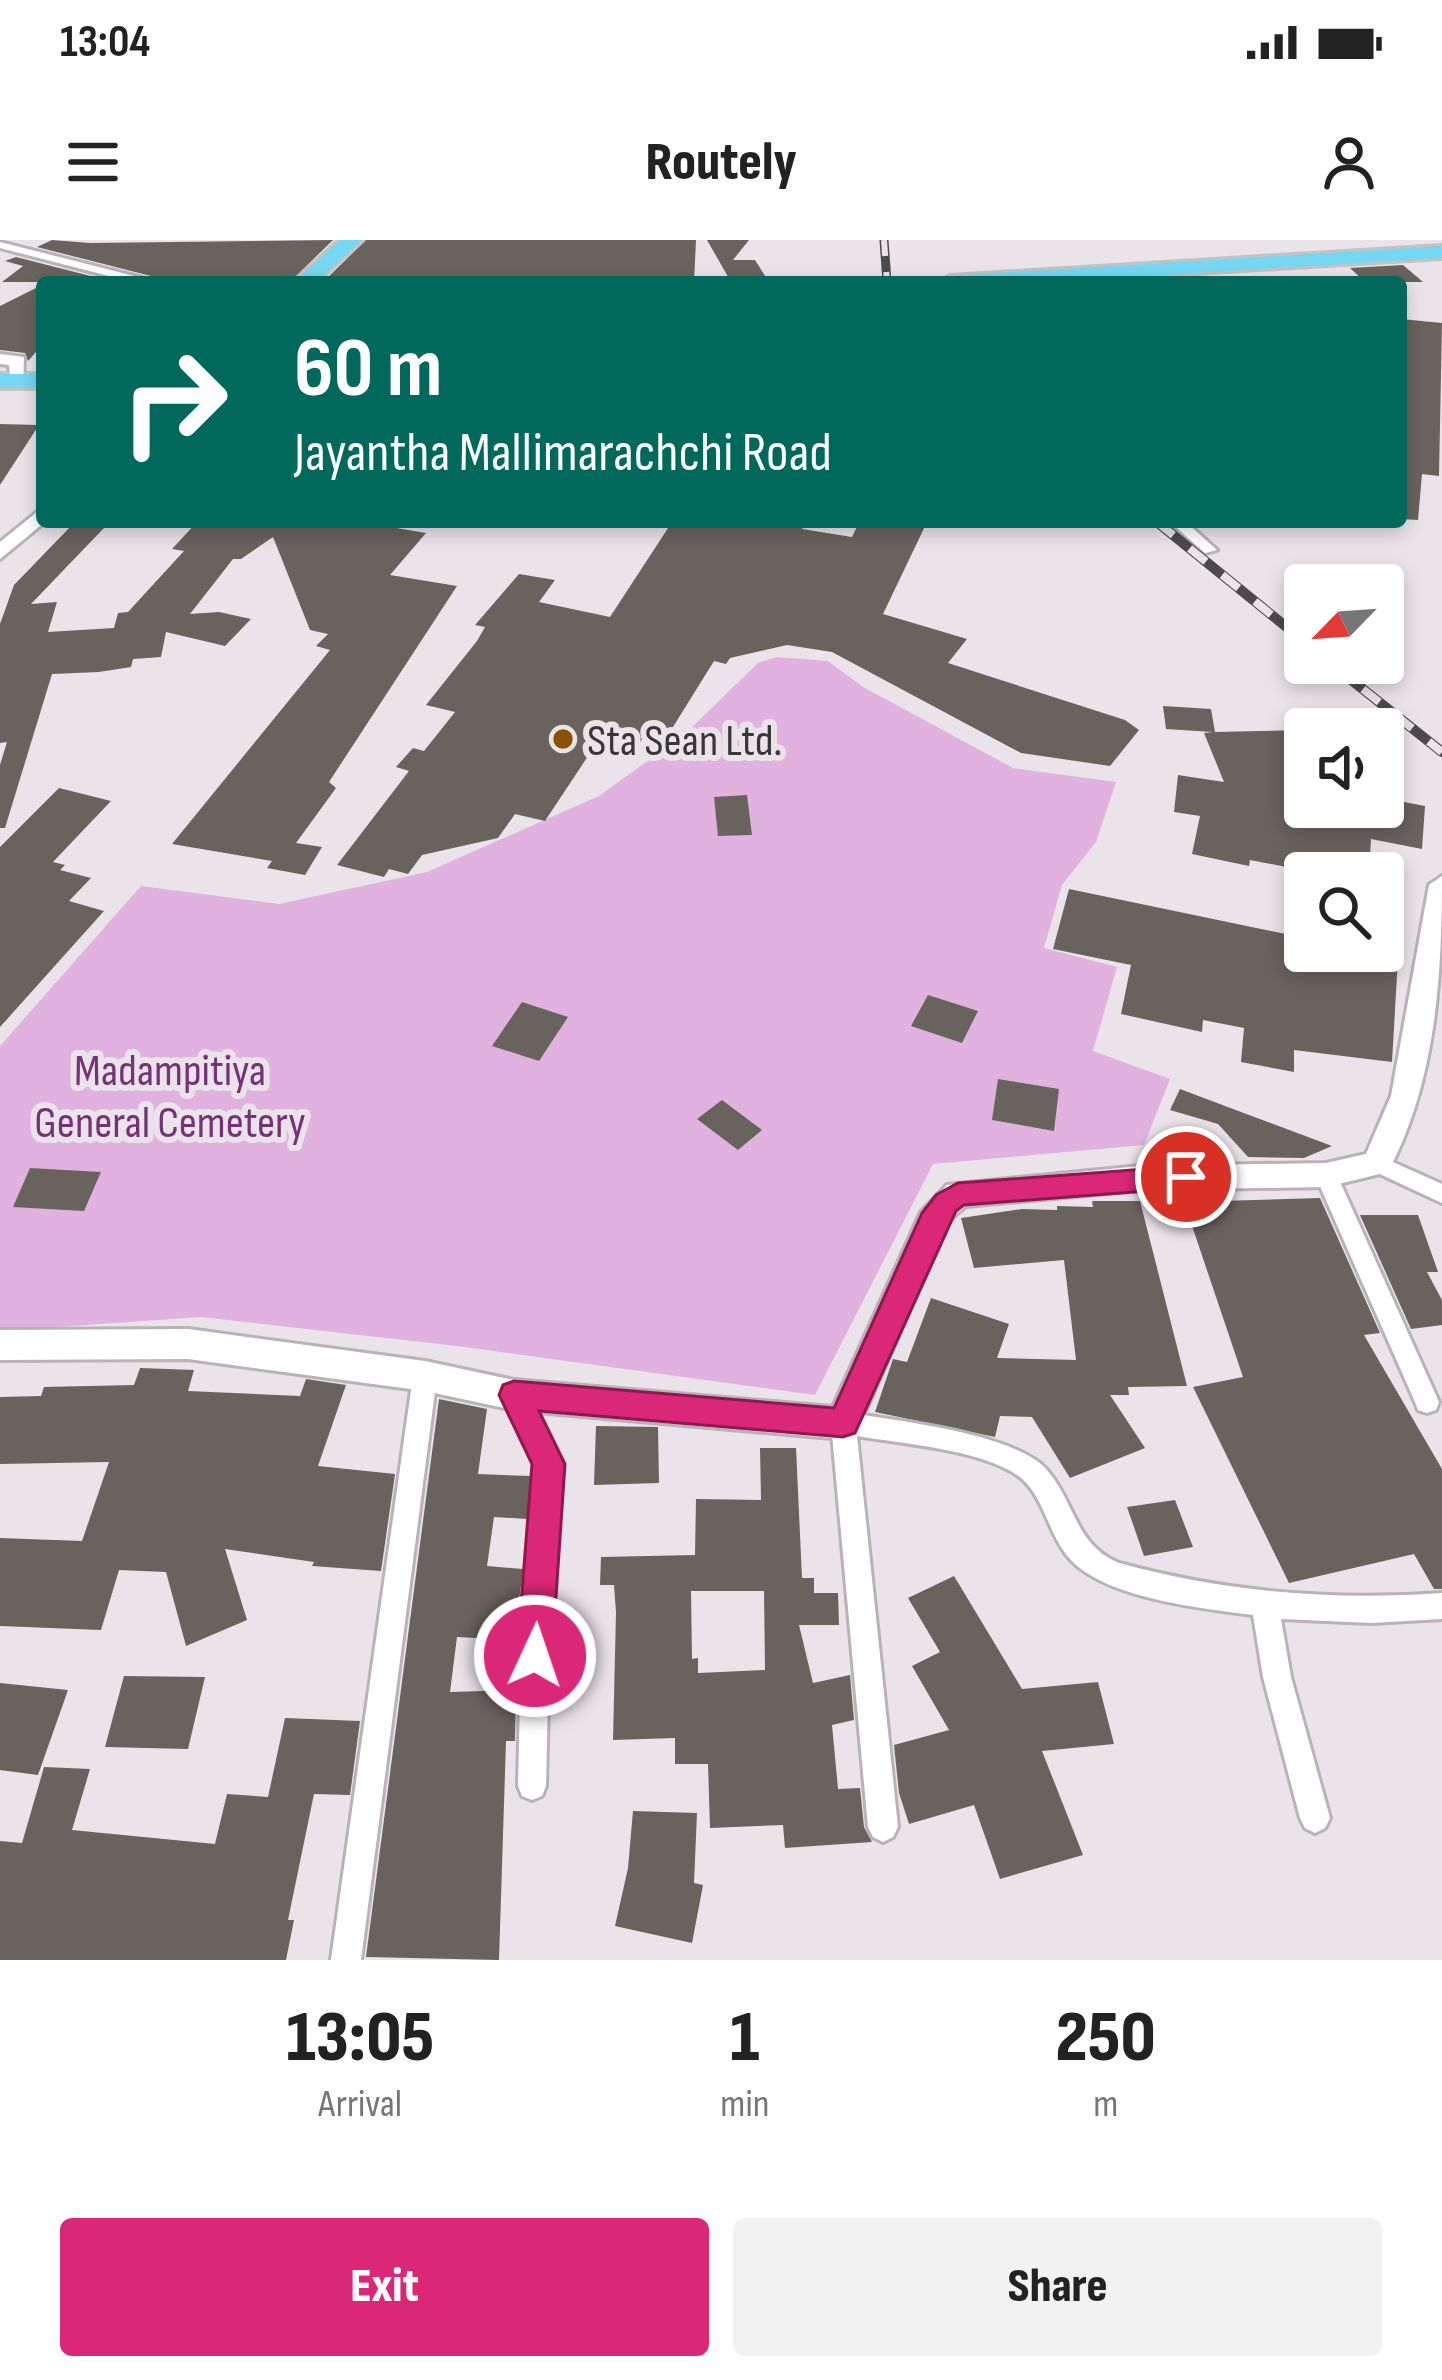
<!DOCTYPE html>
<style>
:root{--surface:#fff;--page:#f2f2f2;--text:#222;--muted:#767676;--accent:#db2777}
body{margin:0;font-family:"Sofia Sans Condensed",sans-serif;background:var(--page);color:var(--text);height:100vh;display:flex;flex-direction:column;font-size:45px;white-space:nowrap}
*{box-sizing:border-box;margin:0}
p{font-size:39px;color:var(--muted)}
.icon{flex:none;width:66px;height:66px;fill:none;stroke:currentColor;stroke-width:2;stroke-linecap:round;stroke-linejoin:round}
.map{position:relative;height:1720px;overflow:hidden}
.drawer{display:flex;flex-direction:column;background:var(--surface);flex:1}
.drawer>*{flex:none}
.guide{position:absolute;left:36px;top:36px;width:1371px;height:252px;border-radius:12px;box-shadow:0 6px 18px #0003;background:#00695c;color:#fff;overflow:hidden}
.needle{width:78px;rotate:245deg}
.buttons{position:absolute;left:1284px;top:324px;display:grid;gap:24px}
.buttons a{display:grid;place-items:center;width:120px;height:120px;border-radius:12px;background:var(--surface);box-shadow:0 6px 18px #0003;font-size:60px}
.pin{position:absolute;display:grid;place-items:center;width:102px;height:102px;color:#fff;margin:-51px;border:6px solid #fff;border-radius:50%;box-shadow:0 3px 12px #0007}
.me{position:absolute;width:132px;margin:-66px;rotate:3deg;stroke-linejoin:round;filter:drop-shadow(0 0 9px #0008)}
.turn{display:flex;align-items:center;gap:42px;height:252px;padding:0 60px;font-size:54px}
.turn .icon{width:156px;height:156px;stroke-width:2.5}
.turn b{display:block;font-size:84px;line-height:102px}
.eta{display:flex;justify-content:space-evenly;align-items:center;height:204px;text-align:center}
.eta b{font-size:72px;font-weight:800;line-height:84px}
.action{display:flex;gap:24px;margin-top:auto;padding:24px 60px}
.action a{flex:1;height:138px;border-radius:12px;background:var(--accent);color:#fff;font-size:48px;font-weight:800;line-height:138px;text-align:center}
.action a+a{background:var(--page);color:var(--text)}
.status{display:flex;justify-content:space-between;align-items:center;height:84px;padding:0 60px;background:var(--surface);direction:ltr}
.status svg{height:33px;fill:currentColor}
header{display:flex;justify-content:space-between;align-items:center;height:156px;padding:0 60px;background:var(--surface);font-size:54px;font-weight:800}
.map>svg:first-child{display:block}
</style>
<div class="status"><b>13:04</b><svg viewBox="0 0 49 12"><path d="M0 12V9h3v3zM5 12V6h3v6zM10 12V3h3v9zM15 12V0h3v12zM26 1h20v11H26zM47 4h2v5h-2z"/></svg></div>
<header><svg class="icon" aria-label="menu" viewBox="0 0 24 24"><path d="M4 6h16M4 12h16M4 18h16"/></svg>Routely<svg class="icon" aria-label="person" viewBox="0 0 24 24"><circle cx="12" cy="8" r="4"/><path d="M4 21q1-7 8-7t8 7"/></svg></header>
<div class="map">
<svg width="1442" height="1720" viewBox="0 0 1442 1720">
<rect width="100%" height="100%" fill="#eae3ea"/>
<path fill="#e1b2e0" d="M777,417L828,421L863,447L1013,528L1116,542L1096,602L1062,645L1044,708L1117,727L1093,811L1170,839L1144,905L933,924L815,1155L465,1107L201,1077L0,1091V806L141,646L279,664L427,632L599,556L685,494L758,423Z"/>
<g fill="#69635e" fill-rule="evenodd">
<path d="M52,0L90,3L333,0L290,42H157L151,36L37,7Z"/>
<path d="M366,0H696L694,42H323Z"/>
<path d="M707,0H749L733,20H755L769,42H731Z"/>
<path d="M16,17L114,42H2L23,26L5,21Z"/>
<path d="M1403,25L1423,42H1365L1350,28Z"/>
<path d="M42,45V105L28,121L25,113L0,110V66Z"/>
<path d="M1401,79L1442,83L1439,236L1422,234L1418,280L1401,279Z"/>
<path d="M0,184L39,185L0,245Z"/>
<path d="M197,282L247,287V282H361L426,293L390,335L457,346L329,542L336,548L296,603L322,607L305,635L267,628L272,621L172,604L330,410L316,406L328,394L310,390L273,297L241,319H233L190,374L219,372L251,379L225,406L166,392L161,417L133,419L131,427L99,432L52,434L5,588H0V525L7,502L0,503V384L14,345L73,284L104,288L31,364L57,362L48,392L114,388L118,373L128,372L184,311L172,309Z"/>
<path d="M672,282H806L802,289L852,297L859,282H927L883,374L967,399L948,423L1125,480L1139,490L1110,526L1021,513L832,412L787,405L730,418L726,424L714,421L668,495L648,490L634,512L596,504L545,581L515,574L498,598L422,615L408,634L389,629L384,637L337,625L409,531L396,527L413,508L424,511L455,472L426,465L477,401L485,387L475,385L519,334L555,340L539,362L610,377Z"/>
<path d="M1163,466L1211,469L1215,492L1305,490V567H1383V558L1425,566L1422,609L1371,599L1369,633H1318L1250,620L1249,626L1192,614L1200,576L1174,572L1178,535L1224,542L1204,493L1213,492L1166,489Z"/>
<path d="M59,548L111,561L53,622L65,625L60,630L91,638L69,661L104,671L0,787V607Z"/>
<path d="M747,555L752,595L718,596L714,557Z"/>
<path d="M1069,649L1305,698V711H1383L1398,718L1392,822L1294,810V832L1241,822L1244,788L1203,780L1202,792L1121,774L1131,725L1053,709Z"/>
<path d="M928,755L978,771L962,803L911,786Z"/>
<path d="M522,762L568,777L539,821L492,806Z"/>
<path d="M998,839L1059,849L1054,891L992,880Z"/>
<path d="M1180,849L1249,875L1332,906L1304,918L1248,917L1218,884L1170,870Z"/>
<path d="M722,860L762,890L738,910L697,879Z"/>
<path d="M30,928L101,932L84,971L13,967Z"/>
<path d="M1320,958L1380,1093L1364,1095L1442,1229V1349H1434L1414,1314L1289,1343L1193,1147L1243,1137L1184,962Z"/>
<path d="M1092,961H1140L1187,1146L1128,1147L1129,1155H1110L1145,1208L1070,1238L1032,1177L1000,1176L995,1197L875,1172L893,1119L907,1122L931,1058L1009,1084L997,1118L1076,1120L1064,1020L974,1028L961,978L1022,969L1057,970V966L1093,967Z"/>
<path d="M1360,975H1418L1438,1032H1427L1442,1060V1085L1411,1089Z"/>
<path d="M140,1128L194,1130L188,1151L300,1156L306,1139L346,1145L318,1226L395,1234L381,1331L312,1326L314,1322L225,1309L247,1380L186,1406L166,1332L119,1330L101,1390L0,1386V1298L82,1301L109,1222L0,1224V1157L41,1156L44,1147L134,1145Z"/>
<path d="M439,1159L487,1169L478,1234L531,1236L527,1279L494,1277L487,1326L523,1329L514,1400L457,1397L450,1452L516,1450L515,1501H506L499,1720L366,1717Z"/>
<path d="M596,1186L658,1187L659,1243L594,1245Z"/>
<path d="M760,1208H796L802,1338H814V1353H838L839,1385H799L813,1443L850,1435L854,1480L832,1485L838,1549L860,1548L864,1587L872,1602L785,1608L783,1585L710,1588L708,1524H675V1498L613,1500L616,1372L614,1345H600L601,1317L695,1315L696,1259L761,1260ZM691,1351H764L765,1430L698,1433V1418L692,1419Z"/>
<path d="M1175,1260L1193,1307L1144,1316L1127,1267Z"/>
<path d="M954,1336L1022,1449L1098,1442L1114,1504L1042,1511L1083,1615L1000,1639L974,1565L909,1584L899,1553L894,1505L949,1490L912,1426L940,1412L908,1358Z"/>
<path d="M124,1436L205,1437L188,1509L105,1507Z"/>
<path d="M0,1443L68,1450L38,1535L0,1530Z"/>
<path d="M285,1478L360,1481L350,1555L314,1554L288,1680H294L286,1720H0V1601L22,1603L44,1527L90,1529L72,1590L215,1604L227,1554L268,1557Z"/>
<path d="M633,1571L697,1573L694,1643L703,1645L692,1703L615,1686L628,1628Z"/>
</g>
<g fill="none" stroke-linecap="round" stroke-linejoin="round">
<defs>
<g id="street">
<path d="M0,2L150,40L152,42H132L0,8Z"/>
<path d="M1170,282H1186L1217,310L1205,313Z"/>
<path d="M1377,915L1442,944V963L1369,929L1366,923L1369,917Z"/>
<path d="M1326,926L1334,929L1337,935L1439,1162L1436,1170L1427,1173L1418,1170L1415,1162L1315,935L1318,929Z"/>
<path d="M425,1126L434,1129L437,1136L361,1720H331L413,1136L416,1129Z"/>
<path d="M514,1144L523,1147L562,1224L549,1416L546,1546L542,1556L532,1560L522,1556L518,1546L521,1416L536,1225L502,1155L505,1147Z"/>
<path d="M843,1172C892,1180 1015,1193 1047,1230C1075,1262 1075,1305 1119,1323C1225,1352 1333,1361 1442,1353V1379L1371,1383L1281,1379L1291,1437L1330,1578L1325,1588L1315,1593L1305,1588L1300,1578L1263,1437L1253,1375C1201,1368 1097,1358 1065,1313C1047,1289 1043,1253 1017,1235C978,1209 903,1204 857,1196L898,1587L893,1597L883,1602L873,1597L868,1587L831,1183L834,1175Z"/>
</g>
<g id="secondary">
<path d="M0,114L24,117L23,145H11L9,125L0,124Z"/>
<path d="M42,268L45,282L0,319V302Z"/>
<path d="M1442,636C1442,737 1436,841 1388,932L1326,947L1140,950L966,966L949,980L855,1194L843,1199L514,1170L425,1151L188,1119L0,1120V1090L188,1089L425,1121L514,1140L833,1167L921,972L947,945L1140,926L1326,923L1366,914L1391,856L1429,645Z"/>
</g>
<g id="primary">
<path d="M340,0H362L316,42H294Z"/>
<path d="M1442,6V18L1048,42H940L950,36Z"/>
<rect x="0" y="134" width="42" height="14"/>
</g>
</defs>
<use href="#street" stroke="#b9b3b9" stroke-width="6"/>
<use href="#secondary" stroke="#b9b3b9" stroke-width="6"/>
<use href="#primary" stroke="#c4c3c3" stroke-width="6"/>
<use href="#street" fill="#fff" fill-rule="evenodd"/>
<use href="#secondary" fill="#fff" fill-rule="evenodd"/>
<use href="#primary" fill="#76d7f2" fill-rule="evenodd"/>
<defs>
<path id="rail-far1" d="M884,0L887,42"/>
<g id="rail">
<path d="M1157,282L1305,402"/>
<path d="M1330,423L1442,512"/>
</g>
</defs>
<use href="#rail-far1" stroke="#4d4a4c" stroke-width="9"/>
<use href="#rail" stroke="#4d4a4c" stroke-width="10"/>
<use href="#rail-far1" stroke="#eae3ea" stroke-width="6" stroke-dasharray="16" stroke-linecap="butt"/>
<use href="#rail" stroke="#eae3ea" stroke-width="8" stroke-dasharray="21" stroke-linecap="butt"/>
</g>
<path fill="#db2777" stroke="#8e194d" stroke-width="3" d="M1186,926L1197,929L1201,937L1197,945L1186,948L964,965L956,971L855,1193L843,1197L539,1171L565,1224L552,1416L547,1428L535,1433L522,1428L517,1416L532,1224L499,1155L503,1145L514,1141L834,1168L922,973L936,955L958,943Z"/>
<circle fill="#885200" stroke="#eae3ea" stroke-width="4.5" cx="563" cy="499" r="12"/>
<g text-anchor="middle" stroke-width="12" stroke-linejoin="round" paint-order="stroke">
<g font-size="45" fill="#393638" stroke="#eae3ea" text-anchor="start">
<text x="587" y="515">Sta Sean Ltd.</text>
</g>
<g font-size="45" fill="#763177" stroke="#eae3ea">
<text x="170" y="845">Madampitiya<tspan x="170" dy="52">General Cemetery</tspan></text>
</g>
</g>
</svg>
<div class="buttons">
<a><svg class="needle" viewBox="-14 -14 28 28"><path d="M0-13l5 13h-10z" fill="#e53935"/><path d="M0 13l5-13h-10z" fill="#767676"/></svg></a>
<a><svg class="icon" aria-label="sound" viewBox="0 0 24 24"><path d="M4 9h4l5-4v14l-5-4H4zM17 9q2 3 0 6"/></svg></a>
<a><svg class="icon" aria-label="search" viewBox="0 0 24 24"><circle cx="10" cy="10" r="6"/><path d="M15 15l6 6"/></svg></a>
</div>
<div class="pin" style="left:1186px;top:937px;background:#d93025"><svg class="icon" aria-label="arrive" viewBox="0 0 24 24"><path d="M6 21V4h12l-3 4 3 4H6"/></svg></div>
<svg class="me" style="left:535px;top:1416px" viewBox="-20 -20 40 40"><circle r="17" fill="#db2777" stroke="#fff" stroke-width="3"/><path d="M0-11L8 9 0 5-8 9z" fill="#fff"/></svg>
<div class="guide">
<div class="turn"><svg class="icon" aria-label="right" viewBox="0 0 24 24"><path d="M7 20v-9h11M14 6l5 5-5 5"/></svg><div><b>60 m</b>Jayantha Mallimarachchi Road</div></div>
</div>
</div>
<section class="drawer">
<div class="eta">
<div><b>13:05</b><p>Arrival</p></div>
<div><b>1</b><p>min</p></div>
<div><b>250</b><p>m</p></div>
</div>
<div class="action"><a>Exit</a><a>Share</a></div>
</section>
